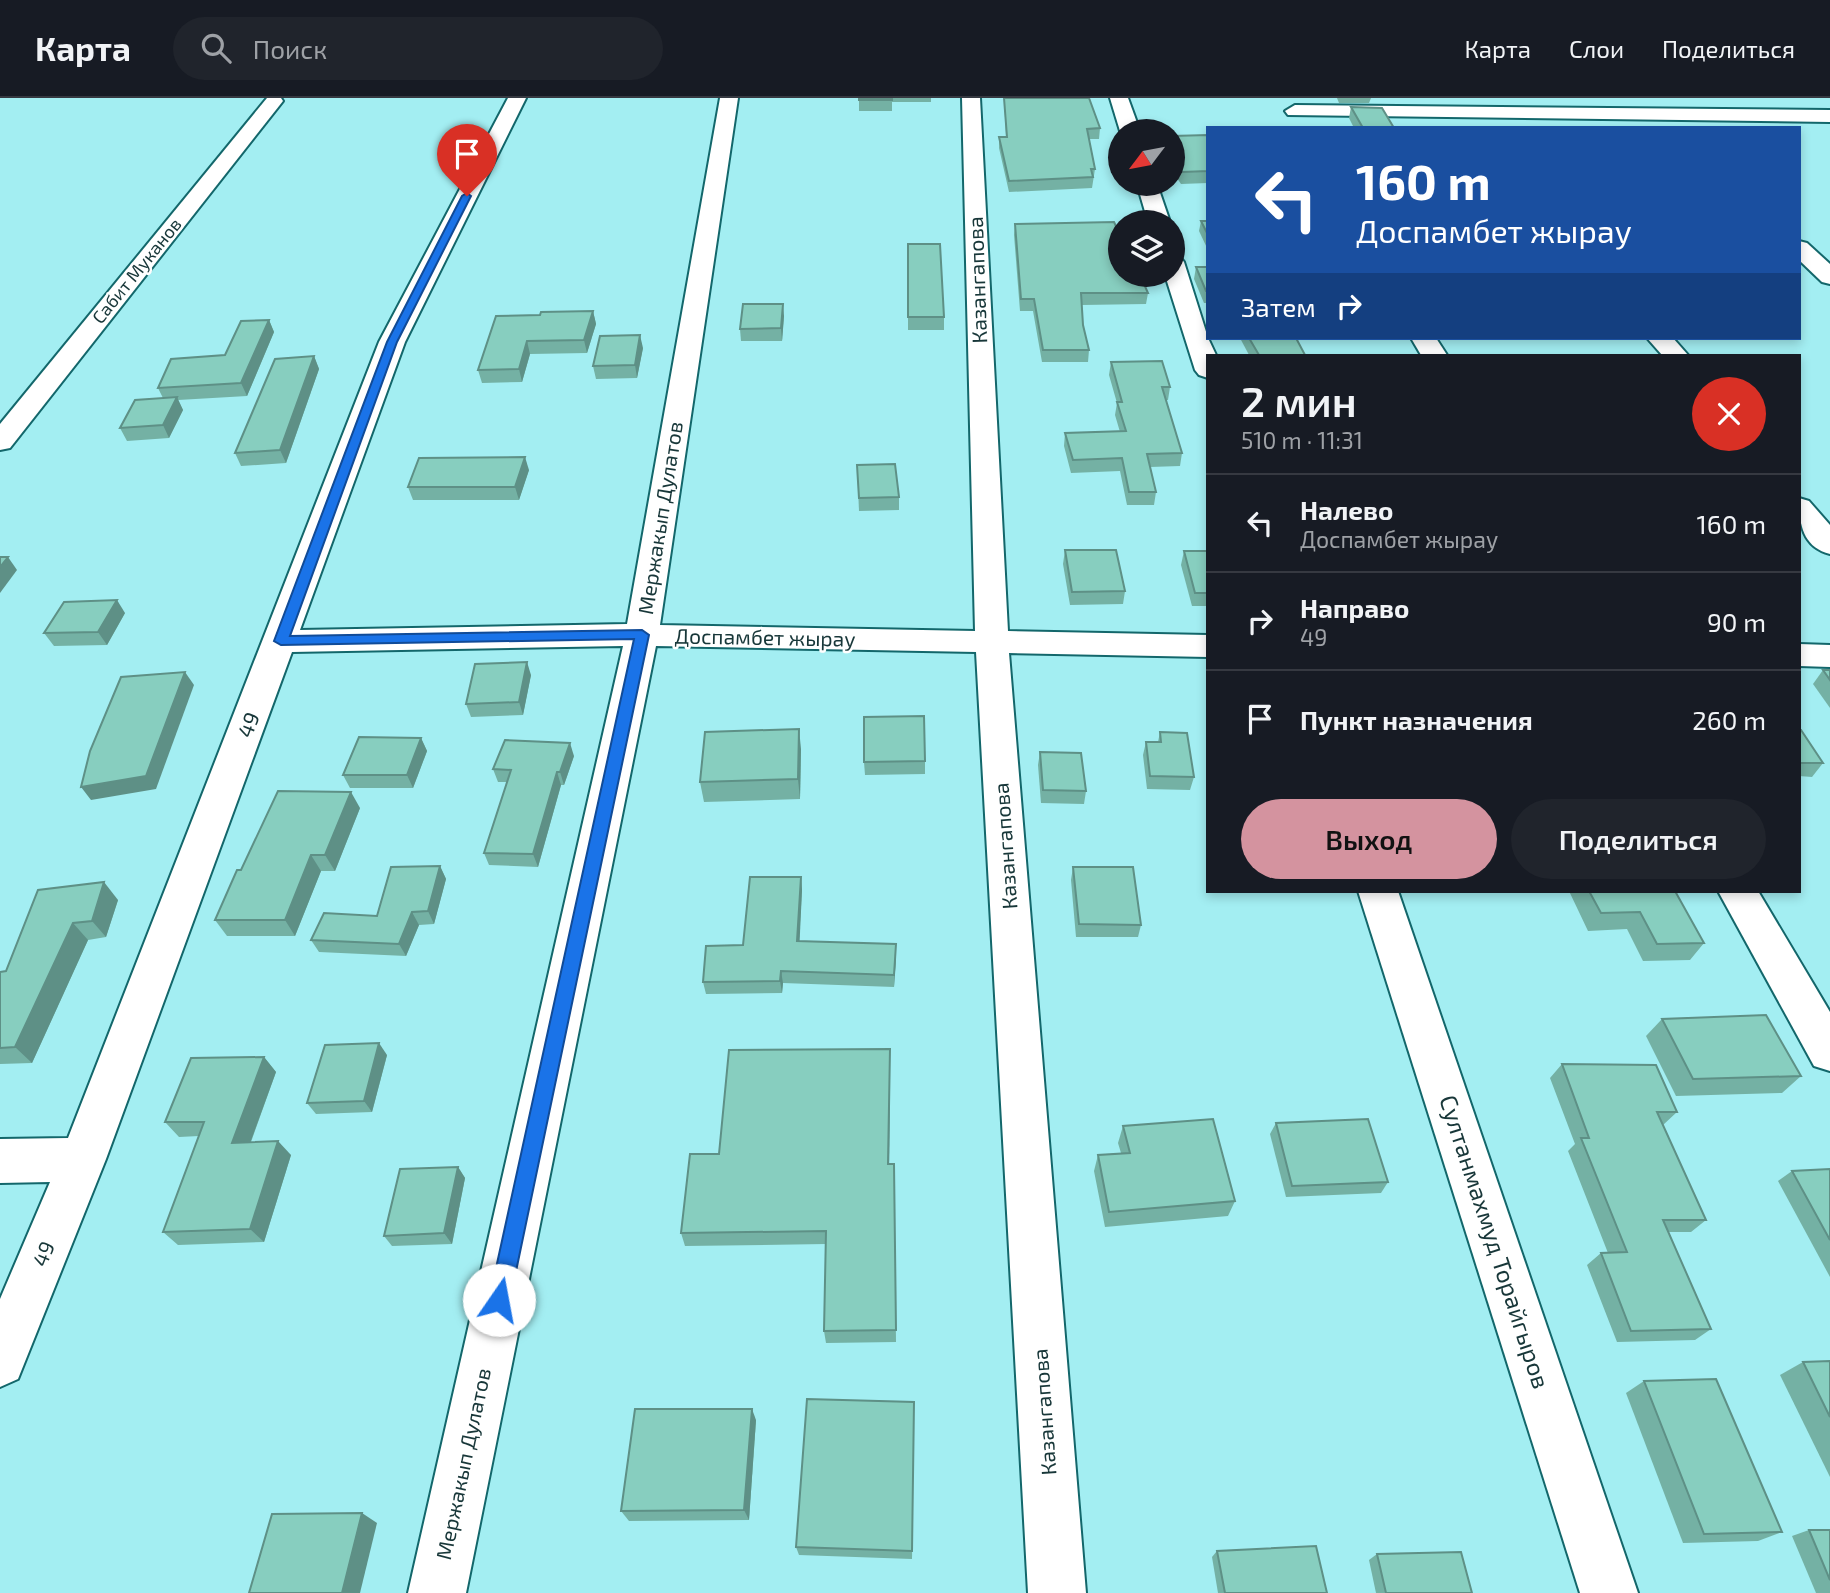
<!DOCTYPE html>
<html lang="ru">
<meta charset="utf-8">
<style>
:root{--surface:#171b24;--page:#20242c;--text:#f1f3f6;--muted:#9ea1a6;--line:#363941;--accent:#d4939f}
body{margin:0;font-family:"Exo 2",sans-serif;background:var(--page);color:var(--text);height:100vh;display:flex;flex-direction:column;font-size:26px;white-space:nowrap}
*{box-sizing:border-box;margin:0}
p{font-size:23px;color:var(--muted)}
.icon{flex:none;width:38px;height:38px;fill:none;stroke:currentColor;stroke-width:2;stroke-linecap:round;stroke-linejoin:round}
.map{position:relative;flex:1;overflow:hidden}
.drawer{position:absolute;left:1206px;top:256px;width:595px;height:539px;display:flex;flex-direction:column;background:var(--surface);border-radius:0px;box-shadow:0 4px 10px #0003}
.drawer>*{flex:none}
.hud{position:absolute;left:1206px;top:28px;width:595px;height:214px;border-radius:0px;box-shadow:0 4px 10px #0003;background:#1a4fa0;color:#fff;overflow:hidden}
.needle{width:46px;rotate:238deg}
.tools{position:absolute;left:1108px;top:21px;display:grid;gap:14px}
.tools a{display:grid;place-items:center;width:77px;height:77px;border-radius:50%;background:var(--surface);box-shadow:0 4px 10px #0003;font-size:35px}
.pin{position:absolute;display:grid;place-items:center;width:60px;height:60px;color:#fff;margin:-72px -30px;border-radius:50% 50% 50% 0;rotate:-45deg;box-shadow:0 0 7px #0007}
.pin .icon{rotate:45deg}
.me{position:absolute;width:77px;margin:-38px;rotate:12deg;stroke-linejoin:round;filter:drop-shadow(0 0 5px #0008)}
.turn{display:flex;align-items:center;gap:24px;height:147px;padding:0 35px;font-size:32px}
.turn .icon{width:91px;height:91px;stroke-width:2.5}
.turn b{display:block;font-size:49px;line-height:60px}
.then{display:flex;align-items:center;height:66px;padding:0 35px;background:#0003;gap:14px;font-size:26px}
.round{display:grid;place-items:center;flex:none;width:74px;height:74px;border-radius:37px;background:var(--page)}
.head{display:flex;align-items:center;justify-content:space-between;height:119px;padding:0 35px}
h1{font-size:42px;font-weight:600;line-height:52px}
.action{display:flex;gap:14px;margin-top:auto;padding:14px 35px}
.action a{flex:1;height:80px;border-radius:42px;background:var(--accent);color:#111;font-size:28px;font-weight:600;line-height:80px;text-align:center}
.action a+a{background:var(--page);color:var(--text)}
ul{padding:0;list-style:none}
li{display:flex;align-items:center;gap:21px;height:98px;padding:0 35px;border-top:2px solid var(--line)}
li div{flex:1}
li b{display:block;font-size:26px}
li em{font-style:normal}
header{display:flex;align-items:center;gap:42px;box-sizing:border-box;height:98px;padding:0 35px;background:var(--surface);border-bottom:2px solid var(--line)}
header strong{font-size:33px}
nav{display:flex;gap:38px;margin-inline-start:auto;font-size:24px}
.search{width:490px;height:63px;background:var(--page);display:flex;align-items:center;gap:18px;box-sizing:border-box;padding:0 24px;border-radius:38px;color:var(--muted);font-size:26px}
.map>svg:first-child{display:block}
</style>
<header>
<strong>Карта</strong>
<div class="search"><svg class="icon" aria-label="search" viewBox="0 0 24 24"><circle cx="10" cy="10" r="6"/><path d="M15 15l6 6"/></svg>Поиск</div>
<nav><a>Карта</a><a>Слои</a><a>Поделиться</a></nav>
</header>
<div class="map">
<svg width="1830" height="1495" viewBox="0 0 1830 1495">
<rect width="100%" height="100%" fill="#a3eef2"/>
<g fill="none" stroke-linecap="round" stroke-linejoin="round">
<defs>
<g id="minor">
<path d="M267,0H281L283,3L10,350L0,352V326Z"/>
<path d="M508,0H526L405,244L300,532L627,526L720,0H738L660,527L975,533L962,0H980L1008,533L1208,537V559L1009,555L1086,1495H1028L976,554L656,548L466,1495H408L623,548L292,554L106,1061L18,1281L0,1289V1201L50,1084L0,1085V1041L68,1040L379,244Z"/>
<path d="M1110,0H1128L1140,33H1120Z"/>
<path d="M1295,7L1830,12V24L1288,17L1285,13Z"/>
<path d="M1137,86H1157L1170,124H1148Z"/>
<path d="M1799,143L1807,145L1830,166V186L1822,184L1799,162Z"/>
<path d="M1172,157L1180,159L1184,164L1208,240L1216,257H1208V280L1199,277L1195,272L1165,177H1172Z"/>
<path d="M1411,240H1436L1447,257H1421Z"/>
<path d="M1647,240H1673L1688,257H1662Z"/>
<path d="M1799,400L1809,403L1830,427V456C1802,449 1799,425 1799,400Z"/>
<path d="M1799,546L1830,547V569L1799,568Z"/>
<path d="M1358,793H1398L1638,1495H1580Z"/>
<path d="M1718,793H1758L1830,914V973L1814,968Z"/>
</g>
</defs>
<use href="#minor" stroke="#13676b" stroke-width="4"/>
<use href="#minor" fill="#fff" fill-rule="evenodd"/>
</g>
<g fill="#74b1a4">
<path d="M859,0H931V4H892V13H859Z"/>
<path d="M1004,0L1100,30L1099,41H1089L1095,71L1092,90L1009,94L999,50V39H1006Z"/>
<path d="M1337,0H1371L1369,5H1339Z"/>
<path d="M1351,9L1394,30H1354L1349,20Z"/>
<path d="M1208,37V85L1181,86L1172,73V38Z"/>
<path d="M1201,123H1208V152L1199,133Z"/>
<path d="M1015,126L1148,195L1146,206L1082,207L1083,227L1089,252L1088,264H1042L1033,213H1020L1014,137Z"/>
<path d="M908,146L944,219V232H908Z"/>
<path d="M1196,169H1208V205H1204L1194,181Z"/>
<path d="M593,213L596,226L587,255L530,256L522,284L482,285L478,272L540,217Z"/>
<path d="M784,218L782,243H741L740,231Z"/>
<path d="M269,222L274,234L247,298L178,302L183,312L169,340L127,343L120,330L163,300L158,290L225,257Z"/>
<path d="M1240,240H1296L1305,257H1249Z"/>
<path d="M643,250L637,280L596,281L593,268Z"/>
<path d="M314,258L319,271L286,365L241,368L235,355Z"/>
<path d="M1111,264L1170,289L1168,302H1166L1182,355L1180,368L1150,369L1156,394L1154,407H1127L1120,373L1071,375L1064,348L1065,335L1120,334L1115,317L1117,305L1109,277Z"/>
<path d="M857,367L899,399V412L859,413Z"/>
<path d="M529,372L519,402H413L408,389Z"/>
<path d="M1065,452L1125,493L1123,506L1070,507L1063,466Z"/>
<path d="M1184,453H1208V508H1192L1181,467Z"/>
<path d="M125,515L107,547L54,548L44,535Z"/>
<path d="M1823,572H1830V610L1813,586Z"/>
<path d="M531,577L523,617L471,619L466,606Z"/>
<path d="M1799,632L1823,665L1812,679L1799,678Z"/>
<path d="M1160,634L1194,679L1190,692L1147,691L1143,657L1146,644H1158Z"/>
<path d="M421,640L427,653L413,690H350L343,677Z"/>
<path d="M801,651L800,701L704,704L700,684Z"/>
<path d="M1040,654L1086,693L1084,706L1041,705L1038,667Z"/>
<path d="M574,658L564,687H561L538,769L489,767L484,755L507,684H498L493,671Z"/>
<path d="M925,663V676L865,677L864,664Z"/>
<path d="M360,710L335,773H321L295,838H227L215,822L241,772Z"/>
<path d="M440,768L446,781L434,826L419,827L406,858L319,854L311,842L377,818Z"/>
<path d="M1073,769L1141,827L1138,839H1076L1071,782Z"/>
<path d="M801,779L802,792L799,843L896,858L894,889L783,885L782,895L706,896L703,884L743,847Z"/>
<path d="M38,792L118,802L106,839L88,842L32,965L0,966V874L6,873Z"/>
<path d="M1569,793H1675L1704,845L1690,862L1643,863L1627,831L1588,833Z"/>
<path d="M1662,921L1801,978L1782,995L1676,998L1646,938Z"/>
<path d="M387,957L372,1014L316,1016L307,1005Z"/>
<path d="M264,959L276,974L251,1044L291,1057L264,1144L178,1147L163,1134L199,1038L179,1039L165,1024Z"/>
<path d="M890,966L889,1066H894L896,1244L826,1245L824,1233L826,1146L685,1148L681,1135L719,1056Z"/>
<path d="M1562,966L1677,1014L1663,1027L1706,1122L1691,1134H1668L1711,1231L1695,1242L1617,1244L1587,1167L1601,1155H1608L1568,1053L1575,1046L1550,980Z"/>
<path d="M1276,1025L1388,1084L1381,1095L1286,1099L1270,1036Z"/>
<path d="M1123,1028L1235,1103L1228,1118L1105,1129L1094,1073L1098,1057L1121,1055L1118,1045Z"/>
<path d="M458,1069L465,1080L452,1146L392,1148L384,1138Z"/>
<path d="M1830,1071V1179L1778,1083L1792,1073Z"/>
<path d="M1830,1263V1379L1780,1277L1803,1264Z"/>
<path d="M1644,1283L1782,1434L1758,1443L1683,1445L1626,1295Z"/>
<path d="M914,1304L912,1461L799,1457L796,1449Z"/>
<path d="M756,1322L749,1422L629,1423L621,1413Z"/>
<path d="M1809,1432H1830V1495H1816L1792,1438Z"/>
<path d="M1217,1453L1327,1495H1218L1212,1459Z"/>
<path d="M1377,1456L1472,1495H1376L1369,1462Z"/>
</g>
<g fill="#5e9086">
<path d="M783,206L784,218L782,243L781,230Z"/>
<path d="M593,213L596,226L587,255L584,242Z"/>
<path d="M269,222L274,234L247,298L241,285Z"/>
<path d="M640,237L643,250L637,280L635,267Z"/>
<path d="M527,243L530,256L522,284L519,271Z"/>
<path d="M314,258L319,271L286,365L280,352Z"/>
<path d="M177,299L183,312L169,340L163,327Z"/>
<path d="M525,359L529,372L519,402L515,389Z"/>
<path d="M8,459L17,472L0,495V469Z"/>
<path d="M117,502L125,515L107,547L98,534Z"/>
<path d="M527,564L531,577L523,617L519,604Z"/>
<path d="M185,574L194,587L156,691L91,702L81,689Z"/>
<path d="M799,631L801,651L800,701L798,681Z"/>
<path d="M421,640L427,653L413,690L407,677Z"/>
<path d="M570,645L574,658L564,687L560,674Z"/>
<path d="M557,674L561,687L538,769L533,756Z"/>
<path d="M351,694L360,710L335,773L325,757Z"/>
<path d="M311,757L321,773L295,838L285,822Z"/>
<path d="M440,768L446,781L434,826L428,813Z"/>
<path d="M801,779L802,792L799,856L797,843Z"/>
<path d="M104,784L118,802L106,839L92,823Z"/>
<path d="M412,814L419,827L406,858L399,846Z"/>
<path d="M73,825L88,842L32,965L15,949Z"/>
<path d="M896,846V858L894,889V877Z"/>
<path d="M781,873L783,885L782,895L780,883Z"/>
<path d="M379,945L387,957L372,1014L364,1003Z"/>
<path d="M890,951V966L889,1080L888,1066Z"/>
<path d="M264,959L276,974L245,1059L232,1045Z"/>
<path d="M278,1043L291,1057L264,1144L250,1131Z"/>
<path d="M458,1069L465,1080L452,1146L444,1135Z"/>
<path d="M752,1311L756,1322L749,1422L744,1412Z"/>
<path d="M362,1415L377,1425L360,1495H342Z"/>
</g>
<g fill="#87cebf" stroke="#5e9086" stroke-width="2">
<rect x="859" y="0" width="33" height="2"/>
<path d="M1004,0H1089L1100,30L1087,31L1095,71H1091L1093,79L1009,83L999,39H1007Z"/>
<path d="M1351,9L1382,10L1394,30H1363Z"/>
<path d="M1208,37V73L1182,74L1172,58V38Z"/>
<path d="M1201,123H1208V137Z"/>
<path d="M1114,124L1120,137V177H1140L1148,195H1081L1083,227L1089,252H1043L1034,201H1021L1015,126Z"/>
<path d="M908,146H940L944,219H908Z"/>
<path d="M1196,169H1208V193H1206Z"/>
<path d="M743,206H783L781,230L740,231Z"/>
<path d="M593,213L584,242L527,243L519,271L478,272L496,218L540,217L541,214Z"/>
<path d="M269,222L241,285L158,290L171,261L225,257L241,223Z"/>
<path d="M640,237L635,267L593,268L600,238Z"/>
<path d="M1249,240H1296L1305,257H1259Z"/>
<path d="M314,258L280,352L235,355L275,261Z"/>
<path d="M1162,263L1170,289H1162L1182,355L1147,356L1156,394H1129L1122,360L1073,362L1065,335L1126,333L1117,304H1122L1111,264Z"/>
<path d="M177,299L163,327L120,330L135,302Z"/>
<path d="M525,359L515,389H408L419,360Z"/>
<path d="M895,366L899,399L859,400L857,367Z"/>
<path d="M1065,452H1116L1125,493L1072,494Z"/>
<path d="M1184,453H1208V495H1195Z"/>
<path d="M0,459H8L0,469Z"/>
<path d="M117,502L98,534L44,535L64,504Z"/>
<path d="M527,564L519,604L466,606L475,566Z"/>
<path d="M1823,572H1830V582Z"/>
<path d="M185,574L146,678L81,689L90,653L121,579Z"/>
<path d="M924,618L925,663L864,664V619Z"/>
<path d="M799,631L798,681L700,684L705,634Z"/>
<path d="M1799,632H1801L1823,665H1799Z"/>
<path d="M1160,634L1187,635L1194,679L1150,678L1146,644H1161Z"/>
<path d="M359,639L421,640L407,677H343Z"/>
<path d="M505,642L570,645L560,674H557L533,756L484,755L511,672L493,671Z"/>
<path d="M1040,654L1081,655L1086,693L1043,692Z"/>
<path d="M278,693L351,694L325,757H311L285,822H215L237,772H241Z"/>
<path d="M440,768L428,813L412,814L399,846L311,842L324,815L377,818L391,769Z"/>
<path d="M1073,769H1133L1141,827L1079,826Z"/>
<path d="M750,779H801L797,843L896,846L894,877L781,873L780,883L703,884L706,848L743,847Z"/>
<path d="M104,784L92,823L73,825L15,949L0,950V874L6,873L38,792Z"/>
<path d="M1589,793H1675L1704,845L1657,846L1640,814L1601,815Z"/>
<path d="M1766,917L1801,978L1693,981L1662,921Z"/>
<path d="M379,945L364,1003L307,1005L325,947Z"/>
<path d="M890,951L888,1066H894L896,1232L824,1233L826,1133L681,1135L690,1056H719L729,952Z"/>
<path d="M264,959L232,1045L278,1043L250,1131L163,1134L204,1024H165L191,960Z"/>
<path d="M1562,966L1656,967L1677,1014H1657L1706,1122H1663L1711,1231L1631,1233L1601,1155L1627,1154L1581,1040H1589Z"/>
<path d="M1213,1021L1235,1103L1109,1114L1098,1057L1130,1055L1123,1028Z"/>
<path d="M1368,1021L1388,1084L1292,1088L1276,1025Z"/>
<path d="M458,1069L444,1135L384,1138L400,1071Z"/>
<path d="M1830,1071V1142L1792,1073Z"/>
<path d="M1830,1263V1319L1803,1264Z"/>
<path d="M1716,1281L1782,1434L1704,1436L1644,1283Z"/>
<path d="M807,1301L914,1304L912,1453L796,1449Z"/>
<path d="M635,1311H752L744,1412L621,1413Z"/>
<path d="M362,1415L342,1495H249L272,1416Z"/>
<path d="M1809,1432H1830V1482Z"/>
<path d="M1316,1448L1327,1495H1225L1217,1453Z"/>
<path d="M1461,1454L1472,1495H1386L1377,1456Z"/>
</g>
<path fill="#1a73e8" stroke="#114b97" stroke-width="2" d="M467,95L471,98L397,244L290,538L642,532L649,537L510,1202L507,1210L499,1213L492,1210L489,1202L634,541L281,547L274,543L387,244L462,98Z"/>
<g text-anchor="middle" stroke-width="5" stroke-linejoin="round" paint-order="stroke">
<g font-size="18" fill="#183739" stroke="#fff">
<text transform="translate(137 173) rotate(-51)" y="6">Сабит Муканов</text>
</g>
<g font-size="21" fill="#183739" stroke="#fff">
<text transform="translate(978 182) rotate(-92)" y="7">Казангапова</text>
<text transform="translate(661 420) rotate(-81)" y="7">Мержакып Дулатов</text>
<text transform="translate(765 540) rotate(1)" y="7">Доспамбет жырау</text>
<text transform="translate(249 627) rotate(-69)" y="7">49</text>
<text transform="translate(1006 748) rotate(-94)" y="7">Казангапова</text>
<text transform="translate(44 1156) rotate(-68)" y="7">49</text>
<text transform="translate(1045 1314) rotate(-94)" y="7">Казангапова</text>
<text transform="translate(464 1366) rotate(-78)" y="7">Мержакып Дулатов</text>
</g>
<g font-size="24" fill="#183739" stroke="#fff">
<text transform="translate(1494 1144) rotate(72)" y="8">Султанмахмуд Торайгыров</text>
</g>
</g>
</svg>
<div class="tools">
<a><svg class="needle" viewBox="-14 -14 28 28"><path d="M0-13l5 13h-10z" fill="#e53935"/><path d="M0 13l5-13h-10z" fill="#9ea1a6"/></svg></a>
<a><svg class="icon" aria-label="layers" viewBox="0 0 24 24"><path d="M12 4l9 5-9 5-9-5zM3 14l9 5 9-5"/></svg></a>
</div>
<div class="pin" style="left:467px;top:98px;background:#d93025"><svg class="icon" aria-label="arrive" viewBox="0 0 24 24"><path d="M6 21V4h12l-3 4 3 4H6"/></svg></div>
<svg class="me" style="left:499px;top:1202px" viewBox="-20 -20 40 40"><circle r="19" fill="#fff"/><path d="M0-13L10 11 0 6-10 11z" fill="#1a73e8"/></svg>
<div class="hud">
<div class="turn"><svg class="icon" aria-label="left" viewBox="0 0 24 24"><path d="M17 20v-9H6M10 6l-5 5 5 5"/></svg><div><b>160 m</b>Доспамбет жырау</div></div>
<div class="then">Затем<svg class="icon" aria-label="right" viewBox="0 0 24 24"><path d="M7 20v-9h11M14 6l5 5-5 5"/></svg></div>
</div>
<section class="drawer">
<div class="head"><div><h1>2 мин</h1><p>510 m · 11:31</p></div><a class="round" style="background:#d93025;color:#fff"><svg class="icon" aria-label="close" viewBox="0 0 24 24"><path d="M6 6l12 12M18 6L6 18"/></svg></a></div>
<ul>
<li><svg class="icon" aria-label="left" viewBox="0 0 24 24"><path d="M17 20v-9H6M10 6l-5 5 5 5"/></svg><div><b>Налево</b><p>Доспамбет жырау</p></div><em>160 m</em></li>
<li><svg class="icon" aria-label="right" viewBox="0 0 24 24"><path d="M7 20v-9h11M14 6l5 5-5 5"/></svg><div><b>Направо</b><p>49</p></div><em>90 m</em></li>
<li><svg class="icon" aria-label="arrive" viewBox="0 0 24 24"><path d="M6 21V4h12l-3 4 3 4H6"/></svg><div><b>Пункт назначения</b></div><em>260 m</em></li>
</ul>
<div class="action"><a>Выход</a><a>Поделиться</a></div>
</section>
</div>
